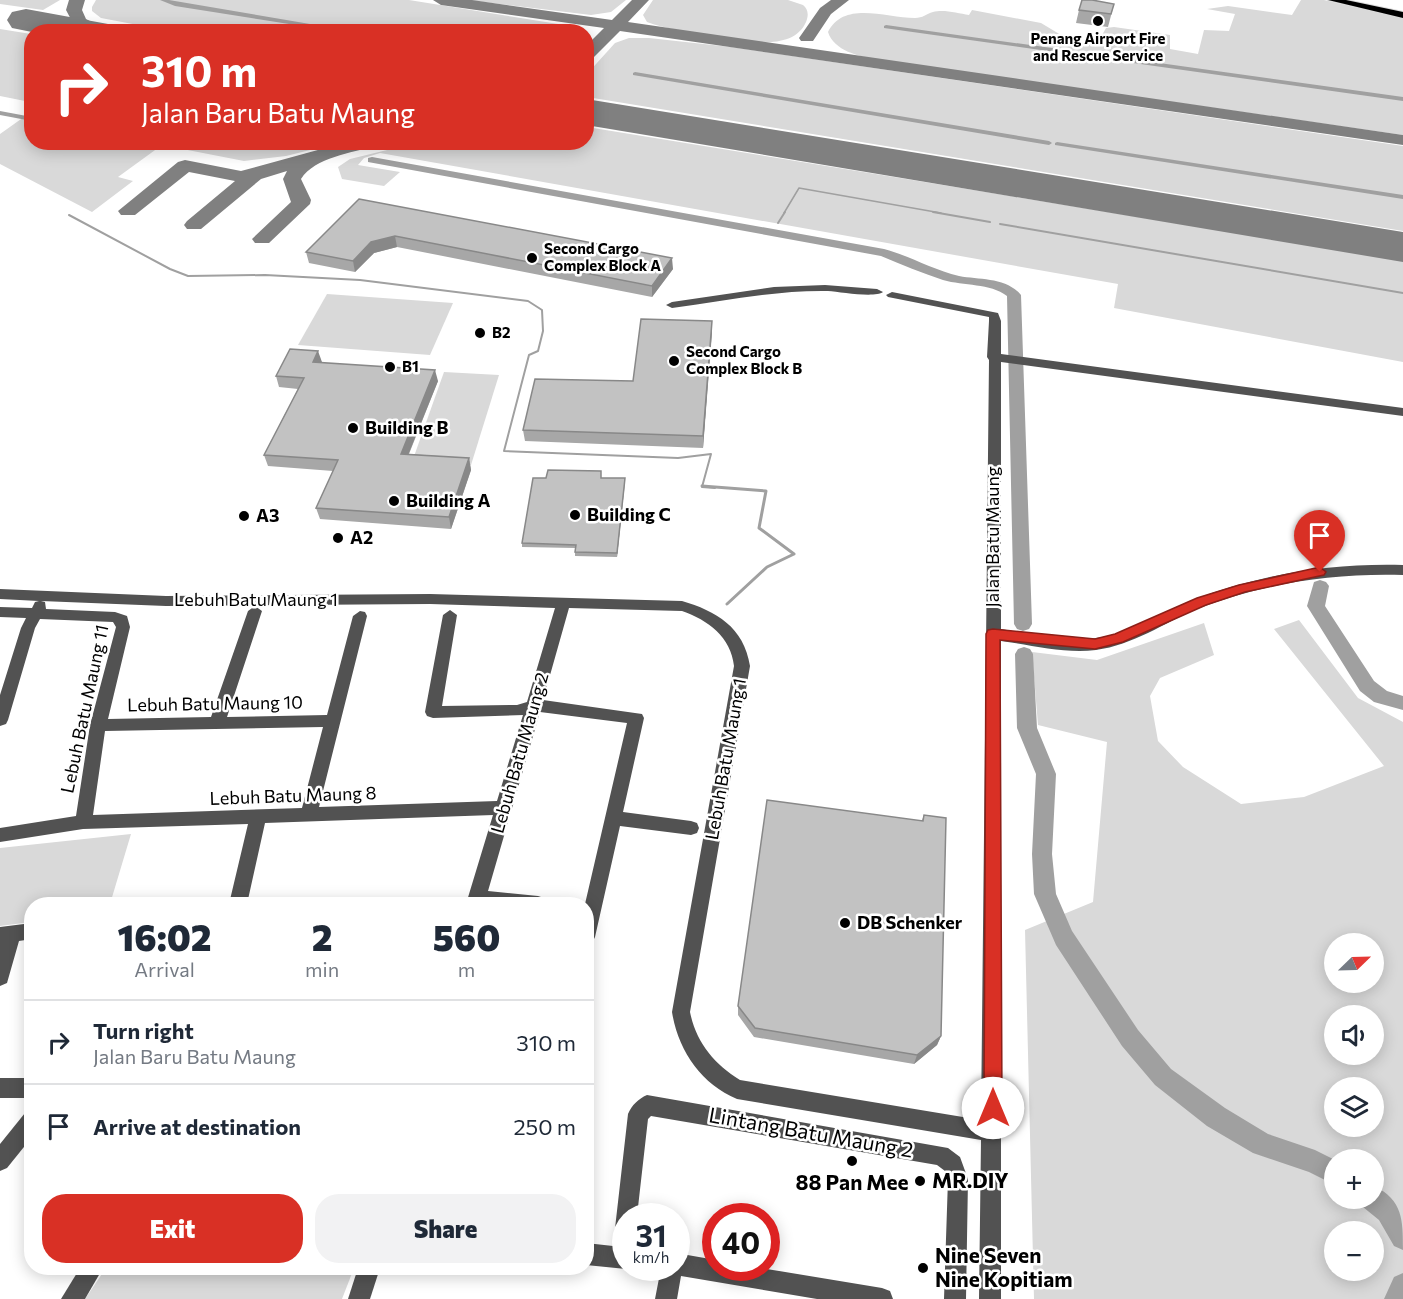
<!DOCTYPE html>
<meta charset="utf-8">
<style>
:root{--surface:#fff;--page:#f2f2f3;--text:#1f2937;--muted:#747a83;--line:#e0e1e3;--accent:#d93025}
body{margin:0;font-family:Commissioner,sans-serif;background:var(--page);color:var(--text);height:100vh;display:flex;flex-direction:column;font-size:22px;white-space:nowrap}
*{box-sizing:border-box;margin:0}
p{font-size:20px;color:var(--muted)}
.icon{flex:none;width:33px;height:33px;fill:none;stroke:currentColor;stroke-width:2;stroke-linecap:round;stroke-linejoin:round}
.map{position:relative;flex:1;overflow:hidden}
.side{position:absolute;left:24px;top:897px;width:570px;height:378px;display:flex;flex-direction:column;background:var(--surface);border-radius:24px;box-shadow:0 3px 15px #0003}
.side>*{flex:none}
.hud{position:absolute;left:24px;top:24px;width:570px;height:126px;border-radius:24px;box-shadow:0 3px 15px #0003;background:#d93025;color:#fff;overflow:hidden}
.needle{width:39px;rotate:67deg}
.buttons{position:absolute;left:1324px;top:933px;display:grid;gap:12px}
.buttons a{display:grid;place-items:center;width:60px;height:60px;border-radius:50%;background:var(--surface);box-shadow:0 3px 15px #0003;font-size:30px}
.speed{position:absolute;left:612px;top:1203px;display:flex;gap:12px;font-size:30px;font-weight:700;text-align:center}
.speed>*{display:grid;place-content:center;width:78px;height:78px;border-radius:50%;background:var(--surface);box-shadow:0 3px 15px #0003;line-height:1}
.speed small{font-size:15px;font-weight:400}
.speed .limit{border:9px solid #d22;background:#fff;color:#111}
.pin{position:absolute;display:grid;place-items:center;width:51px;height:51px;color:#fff;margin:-62px -26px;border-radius:50% 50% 50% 0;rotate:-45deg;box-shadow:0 0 6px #0007}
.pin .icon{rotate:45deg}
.me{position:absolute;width:66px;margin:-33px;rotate:0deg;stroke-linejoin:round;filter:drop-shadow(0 0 4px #0008)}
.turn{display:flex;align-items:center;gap:21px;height:126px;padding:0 18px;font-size:27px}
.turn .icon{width:78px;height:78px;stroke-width:2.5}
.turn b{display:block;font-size:42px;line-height:51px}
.eta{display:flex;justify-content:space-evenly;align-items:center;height:102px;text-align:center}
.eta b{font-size:36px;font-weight:800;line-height:42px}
.button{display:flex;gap:12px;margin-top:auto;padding:12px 18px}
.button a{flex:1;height:69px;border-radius:24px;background:var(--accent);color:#fff;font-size:24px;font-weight:800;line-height:69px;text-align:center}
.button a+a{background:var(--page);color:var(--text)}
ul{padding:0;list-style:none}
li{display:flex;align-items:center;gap:18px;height:84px;padding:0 18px;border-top:2px solid var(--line)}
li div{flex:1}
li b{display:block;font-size:22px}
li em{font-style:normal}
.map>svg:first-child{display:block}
</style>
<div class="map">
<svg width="1403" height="1299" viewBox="0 0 1403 1299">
<rect width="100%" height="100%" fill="#fff"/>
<g fill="#d9d9d9" fill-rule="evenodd">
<path d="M0,0H60L43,10L0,4Z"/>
<path d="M96,0H409L577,27L586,32H175L101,18L92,11V7Z"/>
<path d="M467,0H626L611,12L591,15Z"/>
<path d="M653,0H788L803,5C808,9 809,15 806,22C792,55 733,39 707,35C687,31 666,29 647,22L643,15Z"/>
<path d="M1301,0H1324L1403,18V135L877,60C859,56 834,51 828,32C844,0 886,18 915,18C923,18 926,14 933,12C943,9 958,13 969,15L972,10L1041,23L1076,44L1085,46L1101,37L1106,28L1114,27L1170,35V49L1198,54L1204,30L1229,31L1235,14L1207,9L1228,6L1292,15Z"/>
<path d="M0,29L31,34V106L30,102L0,96Z"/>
<path d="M629,38H649L731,47L1403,146V231L587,97V74L615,43Z"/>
<path d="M31,112L32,142L338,143L286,156L244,161L162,145L118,177L133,181L92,212L0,164V134Z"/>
<path d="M587,127L1403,260V362L1114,308L1118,284L380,153L364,158L358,165L400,172L384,186L342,179L338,167L350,159L416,143L586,142Z"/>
<path d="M327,294L453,303L430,355L298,345Z"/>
<path d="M444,372L499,375L471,465L412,462Z"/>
<path d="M1299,620L1358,698L1403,722V1299H1034L1025,930L1093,902L1107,742L1038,725L1032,652L1097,660L1204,623L1214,655L1160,678L1150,696L1158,741L1183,767L1241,804L1304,797L1384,766L1274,629ZM1335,944H1374V982H1335ZM1335,1016H1374V1054H1335ZM1335,1088H1374V1126H1335ZM1335,1160H1374V1198H1335ZM1335,1232H1374V1270H1335Z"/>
<path d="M131,834L110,904H32L31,922L0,926V848Z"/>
<path d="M106,1268H354L342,1299H85Z"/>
</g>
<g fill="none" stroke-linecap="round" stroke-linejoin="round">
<path stroke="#a0a0a0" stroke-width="1.5" d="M784,213L799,188L941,213"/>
<g stroke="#a0a0a0" stroke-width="2">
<path d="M933,212L990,222"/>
<path d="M69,215L170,269L188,276L265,275L360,280L528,301L542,310L543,331L538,351L529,355L504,451L678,458L711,454L702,487L715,488"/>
<path d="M778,223L785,212"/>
<path d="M1000,224L1403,293"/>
</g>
<path stroke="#a0a0a0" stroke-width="3" d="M702,486L766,491L759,528L794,554L767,567L727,604"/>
<g fill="#a0a0a0" fill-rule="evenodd">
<path d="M160,0H169L357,32H340L175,6Z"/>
<path d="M886,25L1403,97V101L884,28V26Z"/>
<path d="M635,72L1049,141L1052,143L1049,145L633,75V73Z"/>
<path d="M0,111L32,117V121L0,115Z"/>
<path d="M211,142L292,144L295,146L292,148Z"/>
<path d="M1057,142L1403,195V199L1055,145V143Z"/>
</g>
<g fill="#a0a0a0" fill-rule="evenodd">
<path d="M372,157L884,249C910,256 933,270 959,276C980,280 1006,277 1021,295L1032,624L1029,629L1023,631L1017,629L1014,624L1007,296C990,283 964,286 943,280C922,273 902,265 881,256L368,162V158Z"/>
<path d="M1320,580L1326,582L1329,586L1325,606L1374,681L1387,691L1403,696V710L1374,702L1360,691L1307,606L1314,582Z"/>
<path d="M1024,647L1030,649L1033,654L1037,728L1056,774L1052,854L1056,894L1072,931L1138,1030L1171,1069L1225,1108L1268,1134L1315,1150L1335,1160V1185L1309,1172L1253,1153L1207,1126L1155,1085L1122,1046L1056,945L1034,894L1032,854L1036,774L1017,728L1015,654L1018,649Z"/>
<path d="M1374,1186C1403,1200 1403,1220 1403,1250L1394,1246L1379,1220L1363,1207L1360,1198H1374Z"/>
<path d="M1403,1273V1299H1384L1394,1277Z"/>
</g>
<g fill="#808080" fill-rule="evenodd">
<path d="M69,0H85L82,10L86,19L111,32H88L74,25L66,10Z"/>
<path d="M433,0H472L612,20L632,0H649L628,22L1403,135V145L620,31L592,59L586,61V46L604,28L441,5Z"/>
<path d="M831,0H849L831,14L813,41H801L799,38L820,8Z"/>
<path d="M586,107L595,109L598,113L595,117L586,118Z"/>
<path d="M347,142H378L375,146C352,153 315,157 301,179L311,200L310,204L269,243H255L252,239L291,202L283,179L287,171L261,179L201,229H187L184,225L187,221L235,181L189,172L135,215H121L118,211L178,162L185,160L241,171Z"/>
</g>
<g fill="#808080" fill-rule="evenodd">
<path d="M26,9L108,24L113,32H32L12,28L7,20L12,12Z"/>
<path d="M586,99L1403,232V262L586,125Z"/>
</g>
<defs>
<path id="highway" d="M1328,0H1346L1403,12V18Z"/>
</defs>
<use href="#highway" stroke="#dbdbdb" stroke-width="2"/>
<g fill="#525252" fill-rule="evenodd">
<path d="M825,285L877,289L883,292C875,298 840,292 828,291C776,290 724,301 672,308L666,305L672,302L774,287Z"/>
<path d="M892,292L998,313L1001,321V354L1403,408V416L1001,362V629C1032,634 1065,643 1096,638C1130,634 1161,612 1193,600C1261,574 1331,563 1403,565V575C1332,573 1264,583 1197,609C1164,623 1133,645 1096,650C1065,654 1032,645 1001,641V1127L1003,1132L1001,1137V1299H979L981,1140L737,1099C701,1084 678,1050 672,1012L734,666C731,637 708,620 682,611L569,608L543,700L642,714L644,718L623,812L691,821L697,823L699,828L697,833L691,835L620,826L595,937L592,943L586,945V904H585L627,723L540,712L488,891L538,896L544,898L547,904H466L493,815L265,823L247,904H229L248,824L83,829L0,842V828L76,816L90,725L116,627L113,622L40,619L35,628L8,720L6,724L0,726V695L21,628L26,618L0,617V607L32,608L35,602L39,601L0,599V589L166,596L430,594L682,601C716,611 744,627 750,666L690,1012C696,1042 714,1064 740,1080L981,1120L989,360L987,357L989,321V317L888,297L886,295ZM41,601L166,606L430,604L555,608L527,702L517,705L442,706L457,615L450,610L443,615L425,712L427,716L433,718L523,715L497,801L319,807L367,616L365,612L360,611L353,616L327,715L227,717L262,611L255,606L248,611L211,717L108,719L130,627L127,616L115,612L46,609L45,602ZM323,727L302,808L93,815L105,731Z"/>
<path d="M32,923V939L19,941L7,983L0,986V927Z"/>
<rect x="0" y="1078" width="32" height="20"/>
<path d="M647,1095L948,1148L960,1157L968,1179L966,1299H944L948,1179L945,1171L937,1165L651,1116L648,1119L637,1216H626V1268H629L626,1269L586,1265V1243L613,1246L628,1114C632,1105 638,1099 647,1095Z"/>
<path d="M32,1110V1137L7,1168L0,1171V1144L25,1113Z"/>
<path d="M676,1253L716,1260V1268H761L882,1288L890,1291L893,1299H817L681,1276L677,1299H655L661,1268H676Z"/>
<path d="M80,1268H103L85,1299H61Z"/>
<path d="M358,1268H380L370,1299H348Z"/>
</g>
<use href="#highway" fill="#000" fill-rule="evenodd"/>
</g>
<g fill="#a7a7a7">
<path d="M1114,4L1108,27L1076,23L1079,10Z"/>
<path d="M359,199L673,269L652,297L397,247L374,253L355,272L309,263L306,252Z"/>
<path d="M712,321L703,448L525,441L523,430L633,381Z"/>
<path d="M321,363L438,381L409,454L469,458L471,470L451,529L320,519L316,508L333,471L268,466L264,455L298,389L279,387L276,376Z"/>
<path d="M601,471V478H625L617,557L575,556V548L522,547V543L546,478Z"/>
<path d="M924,815L941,1036L937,1045L914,1064L754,1037L738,1015V1006L922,820Z"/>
</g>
<g fill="#888">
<path d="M395,236L397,247L374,253L355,272L353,261L371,242Z"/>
<path d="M672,258L673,269L652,297V286Z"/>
<path d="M712,321V333L703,448V436Z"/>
<path d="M318,351L322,362H313Z"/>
<path d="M435,370L438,381L404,465L401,454Z"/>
<path d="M469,458L471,470L451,529L449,517Z"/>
<path d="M625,478V482L617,557V553Z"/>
<path d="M941,1036L937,1045L914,1064L917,1055Z"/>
</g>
<g fill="#c2c2c2" stroke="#888" stroke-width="1.5">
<path d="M1082,0H1092L1114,4L1111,14L1079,10Z"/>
<path d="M359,199L672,258L652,286L395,236L371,242L353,261L306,252Z"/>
<path d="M641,319L712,321L703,436L523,430L535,379L633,381Z"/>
<path d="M290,349L318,351L313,362L435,370L401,454L469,458L449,517L316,508L338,460L264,455L304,378L276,376Z"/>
<path d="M548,470L601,471V478H625L617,553L575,552L576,545L522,543L533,478H546Z"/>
<path d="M767,800L923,821L924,815L946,818L941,1036L917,1055L755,1028L738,1006Z"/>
</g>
<path fill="#d93025" stroke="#8d1f18" stroke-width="1.5" d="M1320,567L1326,572L1324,575L1245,592L1206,605L1123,642L1095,649L1000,640L1002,1108L999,1115L993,1118L987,1115L984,1108L986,634L988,630L993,629L1095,639L1115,634L1197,598L1239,585Z"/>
<g fill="#000" stroke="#fff" stroke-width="2">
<circle cx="1098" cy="21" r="6"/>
<circle cx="532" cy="258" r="6"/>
<circle cx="480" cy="333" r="6"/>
<circle cx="674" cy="361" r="6"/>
<circle cx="390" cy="367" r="6"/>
<circle cx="353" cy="428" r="6"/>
<circle cx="394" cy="501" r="6"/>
<circle cx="575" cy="515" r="6"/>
<circle cx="244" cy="516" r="6"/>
<circle cx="338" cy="538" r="6"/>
<circle cx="845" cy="923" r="6"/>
<circle cx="852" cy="1161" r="6"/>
<circle cx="920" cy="1181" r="6"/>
<circle cx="923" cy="1268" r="6"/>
</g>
<g text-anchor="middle" stroke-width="5" stroke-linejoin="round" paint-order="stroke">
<g font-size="15" font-weight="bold" fill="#000" stroke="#fff" text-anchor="start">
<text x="1098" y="44" text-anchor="middle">Penang Airport Fire<tspan x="1098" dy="17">and Rescue Service</tspan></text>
<text x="544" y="254">Second Cargo<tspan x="544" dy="17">Complex Block A</tspan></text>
<text x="492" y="338">B2</text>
<text x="686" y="357">Second Cargo<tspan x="686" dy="17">Complex Block B</tspan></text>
<text x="402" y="372">B1</text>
</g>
<g font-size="18" font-weight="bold" fill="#000" stroke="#fff" text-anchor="start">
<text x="365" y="434">Building B</text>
<text x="406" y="507">Building A</text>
<text x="587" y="521">Building C</text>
<text x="256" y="522">A3</text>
<text x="350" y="544">A2</text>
<text x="857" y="929">DB Schenker</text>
</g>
<g font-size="18" fill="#000" stroke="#fff">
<text transform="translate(993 537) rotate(-90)" y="6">Jalan Batu Maung</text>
<text x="256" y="606">Lebuh Batu Maung 1</text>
<text transform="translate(215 704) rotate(-1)" y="6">Lebuh Batu Maung 10</text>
<text transform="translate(85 709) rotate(-78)" y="6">Lebuh Batu Maung 11</text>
<text transform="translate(520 753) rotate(-74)" y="6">Lebuh Batu Maung 2</text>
<text transform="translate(726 759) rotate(-80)" y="6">Lebuh Batu Maung 1</text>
<text transform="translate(293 796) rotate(-2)" y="6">Lebuh Batu Maung 8</text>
</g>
<g font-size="21" fill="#000" stroke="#fff">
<text transform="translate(811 1133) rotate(10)" y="7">Lintang Batu Maung 2</text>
</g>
<g font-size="21" font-weight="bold" fill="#000" stroke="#fff" text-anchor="start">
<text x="932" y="1188">MR.DIY</text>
<text x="852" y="1190" text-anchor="middle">88 Pan Mee</text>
<text x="935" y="1263">Nine Seven<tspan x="935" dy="24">Nine Kopitiam</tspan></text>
</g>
</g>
</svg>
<div class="buttons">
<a><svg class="needle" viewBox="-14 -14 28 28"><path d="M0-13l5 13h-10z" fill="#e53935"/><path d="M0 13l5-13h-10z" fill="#747a83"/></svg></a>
<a><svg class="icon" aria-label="sound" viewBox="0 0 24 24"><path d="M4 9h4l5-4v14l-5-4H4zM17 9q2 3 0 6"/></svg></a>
<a><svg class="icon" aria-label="layers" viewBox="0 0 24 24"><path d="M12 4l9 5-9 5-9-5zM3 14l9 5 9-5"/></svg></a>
<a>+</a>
<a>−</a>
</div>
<div class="speed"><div>31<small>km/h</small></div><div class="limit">40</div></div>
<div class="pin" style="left:1320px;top:572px;background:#d93025"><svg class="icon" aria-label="arrive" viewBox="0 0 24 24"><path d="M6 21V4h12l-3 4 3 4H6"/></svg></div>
<svg class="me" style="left:993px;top:1108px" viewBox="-20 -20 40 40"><circle r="19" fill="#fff"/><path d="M0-13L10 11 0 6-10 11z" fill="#d93025"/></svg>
<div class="hud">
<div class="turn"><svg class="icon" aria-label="right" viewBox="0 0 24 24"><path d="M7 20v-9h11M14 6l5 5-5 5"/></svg><div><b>310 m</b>Jalan Baru Batu Maung</div></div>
</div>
<section class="side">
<div class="eta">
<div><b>16:02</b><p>Arrival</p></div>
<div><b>2</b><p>min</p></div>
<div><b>560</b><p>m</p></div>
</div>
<ul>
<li><svg class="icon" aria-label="right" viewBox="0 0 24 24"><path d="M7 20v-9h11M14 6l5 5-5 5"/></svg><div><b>Turn right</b><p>Jalan Baru Batu Maung</p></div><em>310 m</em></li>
<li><svg class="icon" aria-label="arrive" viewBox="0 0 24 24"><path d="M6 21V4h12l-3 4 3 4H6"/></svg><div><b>Arrive at destination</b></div><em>250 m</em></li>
</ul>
<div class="button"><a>Exit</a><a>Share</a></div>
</section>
</div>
